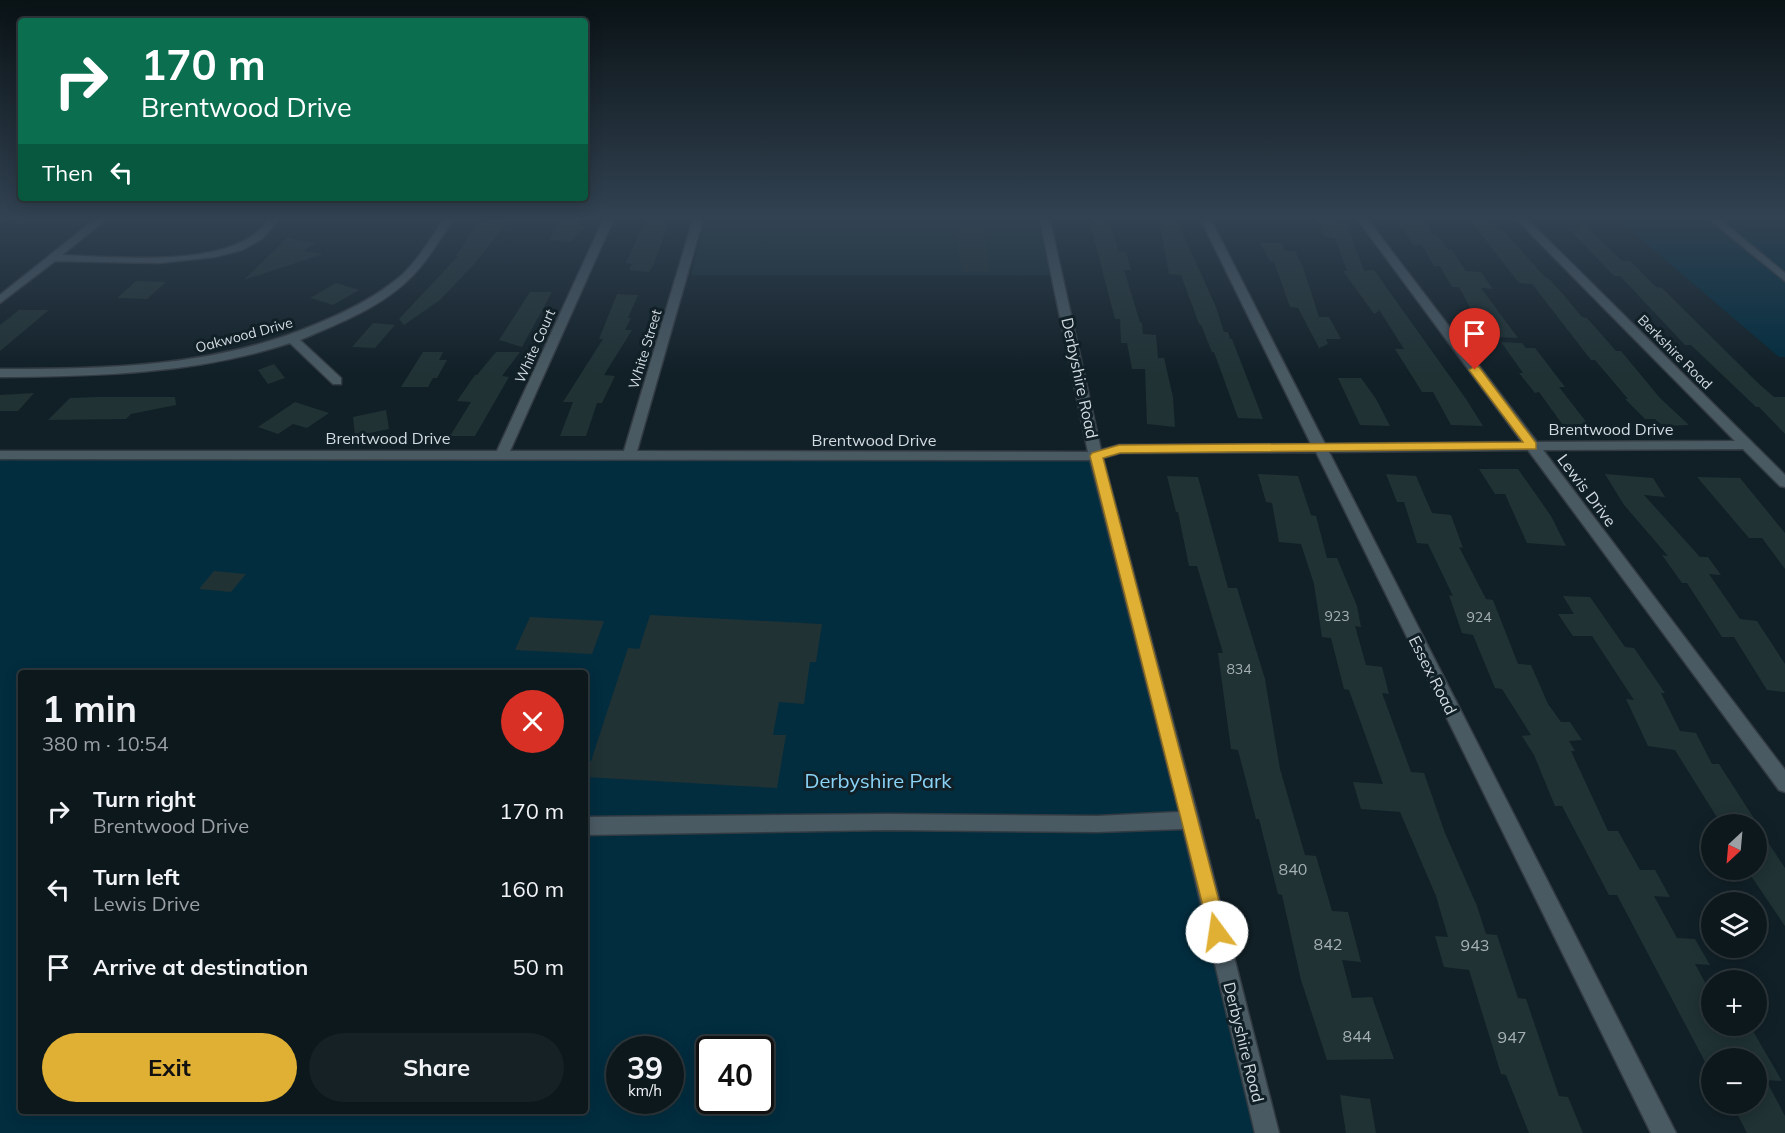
<!DOCTYPE html>
<meta charset="utf-8">
<style>
:root{--surface:#0d181d;--page:#162126;--text:#f1f3f6;--muted:#9aa0a4;--line:#2d373b;--accent:#e0b034}
body{margin:0;font-family:Mulish,sans-serif;background:var(--page);color:var(--text);height:100vh;display:flex;flex-direction:column;font-size:22px;white-space:nowrap}
*{box-sizing:border-box;margin:0}
p{font-size:20px;color:var(--muted)}
.icon{flex:none;width:33px;height:33px;fill:none;stroke:currentColor;stroke-width:2;stroke-linecap:round;stroke-linejoin:round}
.map{position:relative;flex:1;overflow:hidden}
.side{position:absolute;left:18px;top:670px;width:570px;height:444px;display:flex;flex-direction:column;background:var(--surface);border-radius:6px;box-shadow:0 3px 15px #0003,0 0 0 2px var(--line)}
.side>*{flex:none}
.hud{position:absolute;left:18px;top:18px;width:570px;height:183px;border-radius:6px;box-shadow:0 3px 15px #0003,0 0 0 2px var(--line);background:#0b6e4f;color:#fff;overflow:hidden}
.needle{width:39px;rotate:206deg}
.tools{position:absolute;left:1701px;top:814px;display:grid;gap:12px}
.tools a{display:grid;place-items:center;width:66px;height:66px;border-radius:50%;background:var(--surface);box-shadow:0 3px 15px #0003,0 0 0 2px var(--line);font-size:30px}
.speed{position:absolute;left:606px;top:1036px;display:flex;gap:12px;font-size:30px;font-weight:700;text-align:center}
.speed>*{display:grid;place-content:center;width:78px;height:78px;border-radius:50%;background:var(--surface);box-shadow:0 3px 15px #0003,0 0 0 2px var(--line);line-height:1}
.speed small{font-size:15px;font-weight:400}
.speed .limit{border:3px solid #111;border-radius:9px;background:#fff;color:#111}
.pin{position:absolute;display:grid;place-items:center;width:51px;height:51px;color:#fff;margin:-62px -26px;border-radius:50% 50% 50% 0;rotate:-45deg;box-shadow:0 0 6px #0007}
.pin .icon{rotate:45deg}
.me{position:absolute;width:66px;margin:-33px;rotate:346deg;stroke-linejoin:round;filter:drop-shadow(0 0 4px #0008)}
.turn{display:flex;align-items:center;gap:21px;height:126px;padding:0 24px;font-size:27px}
.turn .icon{width:78px;height:78px;stroke-width:2.5}
.turn b{display:block;font-size:42px;line-height:51px}
.then{display:flex;align-items:center;height:57px;padding:0 24px;background:#0003;gap:12px;font-size:22px}
.round{display:grid;place-items:center;flex:none;width:63px;height:63px;border-radius:32px;background:var(--page)}
.summary{display:flex;align-items:center;justify-content:space-between;height:102px;padding:0 24px}
h1{font-size:36px;font-weight:700;line-height:45px}
.action{display:flex;gap:12px;margin-top:auto;padding:12px 24px}
.action a{flex:1;height:69px;border-radius:36px;background:var(--accent);color:#111;font-size:24px;font-weight:700;line-height:69px;text-align:center}
.action a+a{background:var(--page);color:var(--text)}
ul{padding:0;list-style:none}
li{display:flex;align-items:center;gap:18px;height:78px;padding:0 24px}
li div{flex:1}
li b{display:block;font-size:22px}
li em{font-style:normal}
.map>svg:first-child{display:block}
</style>
<div class="map">
<svg width="1785" height="1133" viewBox="0 0 1785 1133">
<rect width="100%" height="100%" fill="#112027"/>
<path fill="#162d36" d="M706,216H1037L1050,275H691Z"/>
<g fill="#022d3f" fill-rule="evenodd">
<path d="M1614,216H1785V357H1779Z"/>
<path d="M0,455L1096,456L1267,1133H0ZM21,674H585V1112H21ZM620,1050H670V1101H620ZM710,1050H760V1101H710Z"/>
</g>
<g fill="#203234">
<path d="M564,216H584L578,226L585,227L570,242L549,240Z"/>
<path d="M647,216H671L654,264L649,272L629,270L632,264L626,263Z"/>
<path d="M1088,216H1107L1119,252H1126L1131,270H1124L1140,322L1142,323L1143,334L1156,335L1158,358H1164L1173,397L1175,427L1147,424L1145,369H1132L1127,343H1121L1120,319H1115Z"/>
<path d="M1315,216H1335L1339,225L1346,223L1364,271L1374,270L1466,399L1483,426L1451,425L1433,392H1422L1395,349H1404L1378,308L1379,311L1374,314L1343,271H1347L1335,238L1325,237Z"/>
<path d="M1395,216H1422L1433,235H1437L1448,250H1452L1466,271L1481,272L1493,289L1481,288L1518,338L1494,337L1475,311H1472L1459,287H1452L1440,266H1434L1422,245H1413Z"/>
<path d="M1467,216H1487L1499,230H1503L1545,277L1548,278L1563,294L1582,317L1587,318L1616,351H1621L1660,398L1689,425L1663,426L1655,419H1645L1625,399H1628L1595,360H1591L1532,284L1519,283Z"/>
<path d="M510,219L476,262L440,300L404,325L399,319L458,256H456L475,226H479L483,220Z"/>
<path d="M1159,220L1177,221L1216,307L1224,332H1228L1230,339H1232L1263,419L1238,418L1214,352H1212L1201,325L1199,324L1181,275L1169,274Z"/>
<path d="M1583,223L1622,261H1630L1656,287L1662,288L1759,384L1774,397H1785V434L1759,407H1756L1691,345H1685L1620,276H1614L1573,233Z"/>
<path d="M956,227L984,228L990,272H962L956,239H958Z"/>
<path d="M287,238L315,243L303,251L323,254L244,280Z"/>
<path d="M1260,243H1282L1285,251H1295L1303,267L1319,317H1329L1341,339H1326L1328,344L1319,348L1298,308L1290,307L1274,262L1270,261Z"/>
<path d="M136,281L166,282L147,299L117,298Z"/>
<path d="M336,283L359,290L333,305L310,298Z"/>
<path d="M530,292H552L522,347L499,340Z"/>
<path d="M617,294L638,295L628,318H631L625,330H632L604,375L615,376L602,403H597L586,436H560L573,402H563L603,339H599Z"/>
<path d="M19,310H49L0,351V325Z"/>
<path d="M373,323L395,325L375,348L352,347Z"/>
<path d="M1501,342L1522,343L1526,348H1535L1565,387H1559L1591,428H1565L1539,392L1535,393L1519,373H1523Z"/>
<path d="M423,352H443L439,360H447L437,378H433L428,387H401Z"/>
<path d="M496,352H520L502,376L509,377L475,436H450L471,402L457,401L475,375H477Z"/>
<path d="M274,364L285,378L268,384L258,370Z"/>
<path d="M1338,378H1361L1376,399L1390,426L1360,425Z"/>
<path d="M34,393L18,411H0V395Z"/>
<path d="M98,397H175L176,405L131,414L126,419L48,420L70,398Z"/>
<path d="M295,402L329,413L307,428L293,424L278,434L258,427Z"/>
<path d="M386,410L389,429L355,436L353,417Z"/>
<path d="M1479,469H1518L1551,516L1566,546L1527,543L1505,494H1495Z"/>
<path d="M1258,474L1298,476L1311,515L1316,516L1327,558H1337L1357,606L1361,627L1355,626L1366,665L1382,667L1389,694L1382,693L1411,772L1424,773L1445,833L1477,906L1486,934L1497,935L1518,998L1526,999L1559,1096L1568,1097L1583,1133H1529L1506,1075L1501,1074L1469,970L1444,967L1435,936L1448,937L1436,896L1400,812L1361,809L1353,782L1383,784L1349,690L1344,689L1331,638L1322,637L1314,584L1301,544L1279,542L1272,503L1266,502Z"/>
<path d="M1386,474L1416,476L1432,513L1451,515L1463,548L1459,547L1486,599L1493,600L1518,664L1531,665L1548,704L1561,722H1570L1582,740L1569,741L1575,751H1571L1608,831H1618L1640,870H1655L1670,897L1654,896L1677,938L1695,939L1710,965L1695,964L1712,995V1026H1750L1782,1081L1766,1080L1785,1116V1133H1747L1732,1104H1756V1059H1712V1075L1617,895H1609L1562,806H1555L1534,755L1522,736L1531,735L1502,689L1495,688L1473,635L1462,633L1449,595L1453,596L1428,544L1417,543L1404,502H1397Z"/>
<path d="M1605,474L1653,478L1665,497L1644,495L1700,557H1708L1721,575L1709,574L1740,619L1757,621L1785,664V692L1767,690L1734,637H1722L1687,583H1682L1662,555L1668,556L1624,505Z"/>
<path d="M1167,476L1198,477L1228,588H1237L1265,679L1280,769L1305,855L1316,856L1332,911L1348,912L1361,962L1342,960L1352,998L1372,997L1394,1059L1327,1060L1301,980L1282,895L1278,894L1259,819H1256L1238,750L1231,749L1218,653H1223L1197,566H1189L1178,512H1176Z"/>
<path d="M1697,477L1740,478L1785,533V569L1762,538H1749Z"/>
<path d="M214,571L246,574L231,592L199,589Z"/>
<path d="M1563,596L1590,597L1625,647L1634,648L1665,693H1661L1680,731L1696,733L1712,764H1719L1755,820L1718,819L1675,750L1648,746L1626,699L1634,700L1592,636H1573L1558,614H1574Z"/>
<path d="M650,615L822,624L816,662H810L804,704L779,702L773,735H786L777,788L585,777V761H591L628,648L639,649Z"/>
<path d="M530,617L604,621L592,654L515,650Z"/>
<path d="M1756,824L1785,868V926L1747,870H1756Z"/>
<path d="M1340,1095L1370,1099L1376,1133H1346Z"/>
</g>
<g fill="none" stroke-linecap="round" stroke-linejoin="round">
<defs>
<g id="minor">
<path d="M0,216H9L0,222Z"/>
<path d="M99,216H110L62,255C114,257 215,267 256,233C262,229 267,222 272,216H282L262,239L242,250L215,257L159,263L55,261L0,303V295Z"/>
<path d="M446,216H456C442,235 431,256 415,273C385,306 340,323 300,340L341,378V384H333L290,343C195,374 99,376 0,377V369C110,369 217,367 319,323C348,311 378,296 402,275C420,258 432,236 446,216Z"/>
<path d="M605,216H615L510,451H624L694,216H704L637,451L1088,452L1039,216H1049L1101,450L1119,445L1311,444L1199,216H1209L1325,444L1522,442L1355,216H1365L1537,442L1735,441L1513,216H1524L1785,475V487L1780,486L1743,449L1543,450L1785,770V792L1779,790L1528,450L1329,452L1676,1133H1651L1316,452L1120,453L1103,458L1199,820L1279,1133H1255L1183,829L1097,832L888,830L585,835V817L888,814L1097,816L1179,812L1090,460L0,459V451H497Z"/>
<path d="M1705,216H1716L1785,273V281Z"/>
</g>
</defs>
<use href="#minor" stroke="#333b42" stroke-width="3"/>
<use href="#minor" fill="#4a5a63" fill-rule="evenodd"/>
</g>
<linearGradient id="sky" x2="0" y2="1"><stop stop-color="#091215"/><stop offset="0.58" stop-color="#324252"/><stop offset="1" stop-color="#324252" stop-opacity="0"/></linearGradient>
<rect width="1785" height="375" fill="url(#sky)"/>
<path fill="#e0b034" stroke="#927222" stroke-width="1.5" d="M1475,366L1479,367L1536,443V449L1120,453L1103,458L1227,932L1224,938L1217,941L1211,938L1090,456L1092,453L1119,445L1523,442L1469,370Z"/>
<g text-anchor="middle" stroke-width="6" stroke-linejoin="round" paint-order="stroke">
<g font-size="14" fill="#d2dbe0" stroke="#112027">
<text transform="translate(244 335) rotate(-15)" y="5">Oakwood Drive</text>
<text transform="translate(535 346) rotate(-66)" y="5">White Court</text>
<text transform="translate(645 349) rotate(-73)" y="5">White Street</text>
<text transform="translate(1675 352) rotate(45)" y="5">Berkshire Road</text>
</g>
<g font-size="14" fill="#a6b1b5">
<text x="1337" y="621">923</text>
<text x="1479" y="622">924</text>
<text x="1239" y="674">834</text>
</g>
<g font-size="16" fill="#d2dbe0" stroke="#112027">
<text transform="translate(1080 378) rotate(78)" y="6">Derbyshire Road</text>
<text x="1611" y="435">Brentwood Drive</text>
<text x="388" y="444">Brentwood Drive</text>
<text x="874" y="446">Brentwood Drive</text>
<text transform="translate(1587 490) rotate(53)" y="6">Lewis Drive</text>
<text transform="translate(1433 675) rotate(63)" y="6">Essex Road</text>
<text transform="translate(1244 1042) rotate(76)" y="6">Derbyshire Road</text>
</g>
<g font-size="16" fill="#a6b1b5">
<text x="1293" y="875">840</text>
<text x="1328" y="950">842</text>
<text x="1475" y="951">943</text>
<text x="1357" y="1042">844</text>
<text x="1512" y="1043">947</text>
</g>
<g font-size="20" fill="#8ad4f8" stroke="#112027">
<text x="878" y="788">Derbyshire Park</text>
</g>
</g>
</svg>
<div class="tools">
<a><svg class="needle" viewBox="-14 -14 28 28"><path d="M0-13l5 13h-10z" fill="#e53935"/><path d="M0 13l5-13h-10z" fill="#9aa0a4"/></svg></a>
<a><svg class="icon" aria-label="layers" viewBox="0 0 24 24"><path d="M12 4l9 5-9 5-9-5zM3 14l9 5 9-5"/></svg></a>
<a>+</a>
<a>−</a>
</div>
<div class="speed"><div>39<small>km/h</small></div><div class="limit">40</div></div>
<div class="pin" style="left:1475px;top:370px;background:#d93025"><svg class="icon" aria-label="arrive" viewBox="0 0 24 24"><path d="M6 21V4h12l-3 4 3 4H6"/></svg></div>
<svg class="me" style="left:1217px;top:932px" viewBox="-20 -20 40 40"><circle r="19" fill="#fff"/><path d="M0-13L10 11 0 6-10 11z" fill="#e0b034"/></svg>
<div class="hud">
<div class="turn"><svg class="icon" aria-label="right" viewBox="0 0 24 24"><path d="M7 20v-9h11M14 6l5 5-5 5"/></svg><div><b>170 m</b>Brentwood Drive</div></div>
<div class="then">Then<svg class="icon" aria-label="left" viewBox="0 0 24 24"><path d="M17 20v-9H6M10 6l-5 5 5 5"/></svg></div>
</div>
<section class="side">
<div class="summary"><div><h1>1 min</h1><p>380 m · 10:54</p></div><a class="round" style="background:#d93025;color:#fff"><svg class="icon" aria-label="close" viewBox="0 0 24 24"><path d="M6 6l12 12M18 6L6 18"/></svg></a></div>
<ul>
<li><svg class="icon" aria-label="right" viewBox="0 0 24 24"><path d="M7 20v-9h11M14 6l5 5-5 5"/></svg><div><b>Turn right</b><p>Brentwood Drive</p></div><em>170 m</em></li>
<li><svg class="icon" aria-label="left" viewBox="0 0 24 24"><path d="M17 20v-9H6M10 6l-5 5 5 5"/></svg><div><b>Turn left</b><p>Lewis Drive</p></div><em>160 m</em></li>
<li><svg class="icon" aria-label="arrive" viewBox="0 0 24 24"><path d="M6 21V4h12l-3 4 3 4H6"/></svg><div><b>Arrive at destination</b></div><em>50 m</em></li>
</ul>
<div class="action"><a>Exit</a><a>Share</a></div>
</section>
</div>
